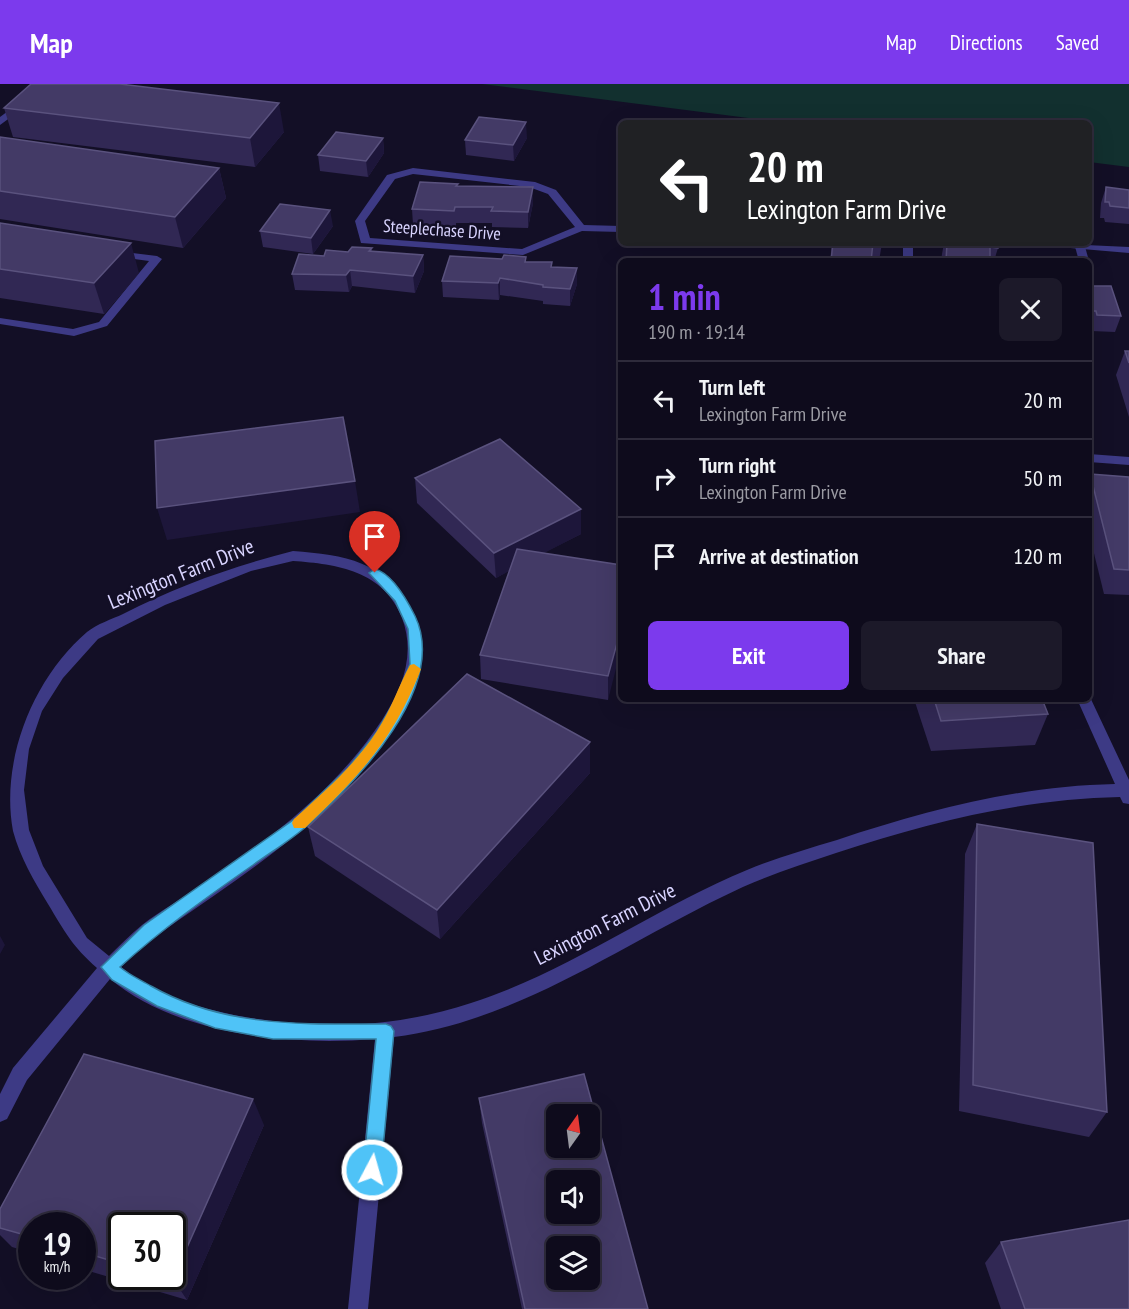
<!DOCTYPE html>
<meta charset="utf-8">
<style>
:root{--surface:#0e0b1c;--page:#1c1929;--text:#f1f3f6;--muted:#9b9ba3;--line:#2e2b3b;--accent:#7c3aed}
body{margin:0;font-family:"PT Sans Narrow",sans-serif;background:var(--page);color:var(--text);height:100vh;display:flex;flex-direction:column;font-size:22px;white-space:nowrap}
*{box-sizing:border-box;margin:0}
p{font-size:20px;color:var(--muted)}
.icon{flex:none;width:33px;height:33px;fill:none;stroke:currentColor;stroke-width:2;stroke-linecap:round;stroke-linejoin:round}
.map{position:relative;flex:1;overflow:hidden}
.panel{position:absolute;left:618px;top:174px;width:474px;height:444px;display:flex;flex-direction:column;background:var(--surface);border-radius:9px;box-shadow:0 6px 24px #0002,0 0 0 2px var(--line)}
.panel>*{flex:none}
.banner{position:absolute;left:618px;top:36px;width:474px;height:126px;border-radius:9px;box-shadow:0 6px 24px #0002,0 0 0 2px var(--line);background:#202124;color:#fff;overflow:hidden}
.needle{width:39px;rotate:14deg}
.tools{position:absolute;left:546px;top:1020px;display:grid;gap:12px}
.tools a{display:grid;place-items:center;width:54px;height:54px;border-radius:9px;background:var(--surface);box-shadow:0 6px 24px #0002,0 0 0 2px var(--line);font-size:30px}
.speed{position:absolute;left:18px;top:1128px;display:flex;gap:12px;font-size:30px;font-weight:700;text-align:center}
.speed>*{display:grid;place-content:center;width:78px;height:78px;border-radius:50%;background:var(--surface);box-shadow:0 6px 24px #0002,0 0 0 2px var(--line);line-height:1}
.speed small{font-size:15px;font-weight:400}
.speed .limit{border:3px solid #111;border-radius:9px;background:#fff;color:#111}
.pin{position:absolute;display:grid;place-items:center;width:51px;height:51px;color:#fff;margin:-62px -26px;border-radius:50% 50% 50% 0;rotate:-45deg;box-shadow:0 0 6px #0007}
.pin .icon{rotate:45deg}
.me{position:absolute;width:66px;margin:-33px;rotate:6deg;stroke-linejoin:round;filter:drop-shadow(0 0 4px #0008)}
.turn{display:flex;align-items:center;gap:21px;height:126px;padding:0 30px;font-size:27px}
.turn .icon{width:78px;height:78px;stroke-width:2.5}
.turn b{display:block;font-size:42px;line-height:51px}
.round{display:grid;place-items:center;flex:none;width:63px;height:63px;border-radius:9px;background:var(--page)}
.headline{display:flex;align-items:center;justify-content:space-between;height:102px;padding:0 30px}
h1{font-size:36px;font-weight:700;line-height:45px;color:var(--accent)}
.action{display:flex;gap:12px;margin-top:auto;padding:12px 30px}
.action a{flex:1;height:69px;border-radius:9px;background:var(--accent);color:#fff;font-size:24px;font-weight:700;line-height:69px;text-align:center}
.action a+a{background:var(--page);color:var(--text)}
ul{padding:0;list-style:none}
li{display:flex;align-items:center;gap:18px;height:78px;padding:0 30px;border-top:2px solid var(--line)}
li div{flex:1}
li b{display:block;font-size:22px}
li em{font-style:normal}
header{display:flex;align-items:center;gap:36px;box-sizing:border-box;height:84px;padding:0 30px;background:var(--accent);color:#fff}
header strong{font-size:28px}
nav{display:flex;gap:33px;margin-inline-start:auto;font-size:21px}
.map>svg:first-child{display:block}
</style>
<header>
<strong>Map</strong>
<nav><a>Map</a><a>Directions</a><a>Saved</a></nav>
</header>
<div class="map">
<svg width="1129" height="1225" viewBox="0 0 1129 1225">
<rect width="100%" height="100%" fill="#130f26"/>
<path fill="#12302f" d="M482,0H1129V83L1089,78V39H787Z"/>
<g fill="none" stroke-linecap="round" stroke-linejoin="round">
<g fill="#3d3a85" fill-rule="evenodd">
<rect x="903" y="159" width="10" height="18"/>
<path d="M1074,159H1084L1089,177V178L1079,177Z"/>
</g>
<g fill="#3d3a85" fill-rule="evenodd">
<path d="M45,0H56L0,41V33Z"/>
<path d="M413,84L535,98L556,106L584,141L621,142V148L582,147L523,171L361,159L355,137L387,91ZM413,90L529,103L548,110L575,143L522,165L370,154L365,137L395,95Z"/>
<path d="M1042,159L1129,163V169L1047,162Z"/>
<path d="M116,167L157,172L162,175L107,242L74,252L0,240V234L73,245L99,238L149,177L112,172L111,170Z"/>
<path d="M1089,370L1129,373V381L1089,378Z"/>
<path d="M293,467C345,471 385,477 412,526C432,560 420,597 402,629C358,707 287,761 215,811C182,834 150,854 121,883C160,914 209,928 258,935C328,946 403,942 471,919C568,888 653,825 747,786C776,774 807,765 837,756C927,726 1019,702 1115,700L1077,615H1089V611L1129,696V720L1123,719L1120,713C1022,715 929,738 836,769C797,782 759,794 722,813C615,865 514,938 394,953L368,1225H348L375,955C290,962 178,951 110,895L27,996L7,1035L0,1038V1010L13,984L97,884C72,862 65,848 48,820C34,797 20,773 13,747C0,677 33,594 87,548C97,540 112,535 123,530C177,502 234,482 293,467ZM293,477C337,480 384,487 402,534C416,571 402,605 382,636C336,706 270,755 202,801C182,815 161,826 142,841C130,851 120,861 109,872L87,854L43,782L29,746L24,706L29,665L42,627L63,594L98,555L165,521L251,487Z"/>
</g>
</g>
<g fill="#312854" fill-rule="evenodd">
<path d="M4,24L284,48L255,83L13,53Z"/>
<path d="M0,53L219,84L226,114L183,164L0,135Z"/>
<path d="M383,54L384,69L368,93L320,87L318,71Z"/>
<path d="M527,54L514,77L466,71L465,56Z"/>
<path d="M458,102L533,103V119L528,144L492,143V139H456V143L413,141L412,125Z"/>
<path d="M1106,103L1129,106V140L1105,138L1104,134H1100L1101,119Z"/>
<path d="M0,139L139,189L104,230L0,214Z"/>
<path d="M333,142L313,170L263,163L260,147Z"/>
<path d="M832,159H882L879,177H830Z"/>
<path d="M944,159H998V164L994,177H941L942,170Z"/>
<path d="M372,164V168L423,171L424,187L415,209L352,202L349,208L295,206L292,190L324,172Z"/>
<path d="M526,178L552,183L577,184V200L570,222L543,220V217L500,211L499,216L443,213L442,197Z"/>
<path d="M1089,202L1121,232L1115,248L1091,247L1090,243H1089Z"/>
<path d="M1125,267H1129V333L1116,291Z"/>
<path d="M1090,390L1129,393V511L1104,510L1089,449V393Z"/>
<path d="M415,394L581,425V450L543,469L621,481L608,616L481,595L480,571L510,486L496,494L417,419Z"/>
<path d="M914,615H1042L1048,630L1035,661L931,667Z"/>
<path d="M590,658V689L440,855L315,772L308,743Z"/>
<path d="M977,740L1107,1028L1089,1053L959,1027L965,770Z"/>
<path d="M479,1014L648,1225H522L482,1039Z"/>
<path d="M264,1041L187,1216L82,1185V1142H32V1169L12,1163L0,1151V1125ZM122,1142L172,1192H122Z"/>
<path d="M1001,1158L1129,1225H1001L985,1179Z"/>
</g>
<g fill="#1d163a">
<path d="M279,19L284,48L255,83L250,54Z"/>
<path d="M526,38L527,54L514,77L513,61Z"/>
<path d="M383,54L384,69L368,93L366,77Z"/>
<path d="M219,84L226,114L183,164L175,133Z"/>
<path d="M533,103V119L528,144V128Z"/>
<path d="M330,126L333,142L313,170L311,154Z"/>
<path d="M131,159L139,189L104,230L94,199Z"/>
<path d="M423,171L424,187L415,209L413,192Z"/>
<path d="M577,184V200L570,222V205Z"/>
<path d="M350,186L352,202L349,208L346,191Z"/>
<path d="M500,194V211L499,216L498,199Z"/>
<path d="M355,397L360,428L167,456L157,424Z"/>
<path d="M581,425V450L496,494L494,469Z"/>
<path d="M621,545V565L608,616V592Z"/>
<path d="M590,658V689L440,855L437,826Z"/>
<path d="M0,852L5,861L0,870Z"/>
<path d="M253,1015L264,1041L187,1216L173,1195Z"/>
</g>
<g fill="#433a66" stroke="#5a527e" stroke-width="1.5" fill-rule="evenodd">
<path d="M31,0H120L279,19L250,54L4,24Z"/>
<path d="M479,33L526,38L513,61L465,56Z"/>
<path d="M336,48L383,54L366,77L318,71Z"/>
<path d="M0,53L219,84L175,133L0,107Z"/>
<path d="M420,98L458,100L456,102L533,103L528,128L491,127L493,123H455L454,127L412,125Z"/>
<path d="M1106,103L1129,106V124L1110,122L1109,118H1105Z"/>
<path d="M280,120L330,126L311,154L260,147Z"/>
<path d="M0,139L131,159L94,199L0,185Z"/>
<path d="M833,159H873L871,177H831Z"/>
<path d="M947,159H998V164L990,163V177H946Z"/>
<path d="M352,163L372,164L369,167L423,171L413,192L350,186L346,191L292,190L299,170L324,172L326,166L348,168Z"/>
<path d="M504,171L526,173L525,178H552L551,183L577,184L570,205L543,203V201L500,194L498,199L442,197L450,172L502,175Z"/>
<path d="M1089,202H1111L1121,232L1097,231L1096,227H1089Z"/>
<path d="M1125,267H1129V279Z"/>
<path d="M343,333L355,397L157,424L155,357Z"/>
<path d="M500,355L581,425L494,469L415,394Z"/>
<path d="M1090,390L1129,393V486L1114,485Z"/>
<path d="M517,465L621,481V545L608,592L480,571Z"/>
<path d="M467,590L590,658L437,826L308,743Z"/>
<path d="M934,615H1042L1048,630L941,637Z"/>
<path d="M977,740L1093,759L1107,1028L973,1001Z"/>
<path d="M84,970L253,1015L173,1195L165,1192H172V1142H122V1180L82,1168V1142H32V1153L0,1144V1125Z"/>
<path d="M584,990L648,1225H525L479,1014ZM556,1030H590V1064H556ZM556,1096H590V1130H556ZM556,1162H590V1196H556Z"/>
<path d="M1129,1136V1225H1025L1001,1158Z"/>
</g>
<path fill="#4fc3f7" stroke="#337fa1" stroke-width="1.5" d="M375,485C393,490 407,516 415,532C449,603 357,697 308,741C291,756 271,768 253,781C207,813 162,845 120,883C129,891 141,896 151,902C225,944 304,940 386,940L391,942L394,947L381,1086L378,1093L372,1095L365,1093L363,1086L376,955H273L215,944L157,922L112,896L101,883L144,841L296,734L348,684L376,649L395,616L410,580L408,545L395,517L369,489Z"/>
<path fill="#f59e0b" d="M414,580L421,585C393,657 360,691 305,744H294L292,739L294,735C324,708 355,681 377,647C391,626 398,603 410,581Z"/>
<g text-anchor="middle" stroke-width="5" stroke-linejoin="round" paint-order="stroke">
<g font-size="18" fill="#d9d4ff" stroke="#130f26">
<text transform="translate(442 146) rotate(4)" y="6">Steeplechase Drive</text>
</g>
<g font-size="21" fill="#d9d4ff" stroke="#130f26">
<text transform="translate(181 490) rotate(-22)" y="7">Lexington Farm Drive</text>
<text transform="translate(605 840) rotate(-27)" y="7">Lexington Farm Drive</text>
</g>
</g>
</svg>
<div class="tools">
<a><svg class="needle" viewBox="-14 -14 28 28"><path d="M0-13l5 13h-10z" fill="#e53935"/><path d="M0 13l5-13h-10z" fill="#9b9ba3"/></svg></a>
<a><svg class="icon" aria-label="sound" viewBox="0 0 24 24"><path d="M4 9h4l5-4v14l-5-4H4zM17 9q2 3 0 6"/></svg></a>
<a><svg class="icon" aria-label="layers" viewBox="0 0 24 24"><path d="M12 4l9 5-9 5-9-5zM3 14l9 5 9-5"/></svg></a>
</div>
<div class="speed"><div>19<small>km/h</small></div><div class="limit">30</div></div>
<div class="pin" style="left:375px;top:489px;background:#d93025"><svg class="icon" aria-label="arrive" viewBox="0 0 24 24"><path d="M6 21V4h12l-3 4 3 4H6"/></svg></div>
<svg class="me" style="left:372px;top:1086px" viewBox="-20 -20 40 40"><circle r="17" fill="#4fc3f7" stroke="#fff" stroke-width="3"/><path d="M0-11L8 9 0 5-8 9z" fill="#fff"/></svg>
<div class="banner">
<div class="turn"><svg class="icon" aria-label="left" viewBox="0 0 24 24"><path d="M17 20v-9H6M10 6l-5 5 5 5"/></svg><div><b>20 m</b>Lexington Farm Drive</div></div>
</div>
<section class="panel">
<div class="headline"><div><h1>1 min</h1><p>190 m · 19:14</p></div><a class="round"><svg class="icon" aria-label="close" viewBox="0 0 24 24"><path d="M6 6l12 12M18 6L6 18"/></svg></a></div>
<ul>
<li><svg class="icon" aria-label="left" viewBox="0 0 24 24"><path d="M17 20v-9H6M10 6l-5 5 5 5"/></svg><div><b>Turn left</b><p>Lexington Farm Drive</p></div><em>20 m</em></li>
<li><svg class="icon" aria-label="right" viewBox="0 0 24 24"><path d="M7 20v-9h11M14 6l5 5-5 5"/></svg><div><b>Turn right</b><p>Lexington Farm Drive</p></div><em>50 m</em></li>
<li><svg class="icon" aria-label="arrive" viewBox="0 0 24 24"><path d="M6 21V4h12l-3 4 3 4H6"/></svg><div><b>Arrive at destination</b></div><em>120 m</em></li>
</ul>
<div class="action"><a>Exit</a><a>Share</a></div>
</section>
</div>
